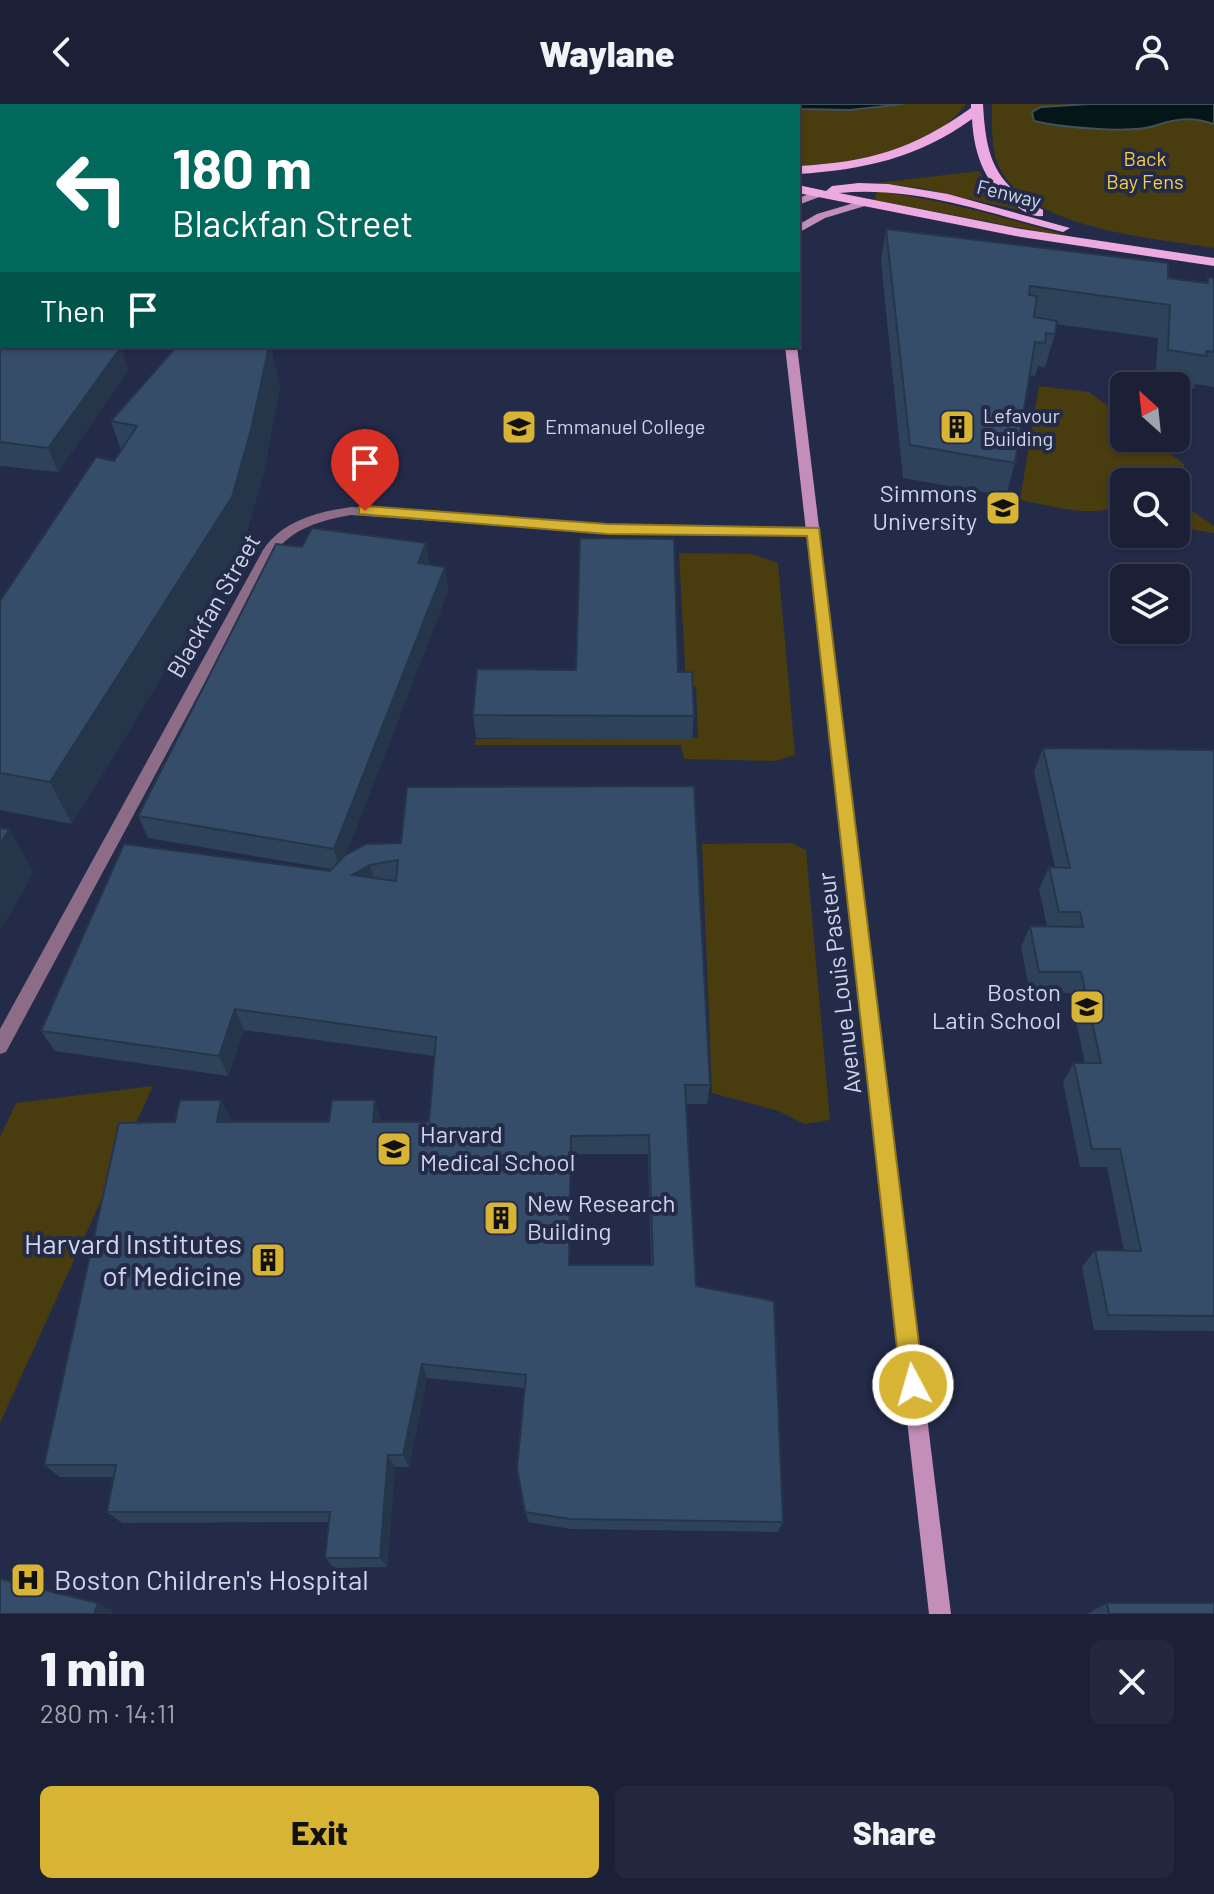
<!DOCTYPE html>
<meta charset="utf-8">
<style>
:root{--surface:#1b2037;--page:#24283f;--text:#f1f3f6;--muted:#a0a3ad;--line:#393e52;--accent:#d8b434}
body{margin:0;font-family:Barlow,sans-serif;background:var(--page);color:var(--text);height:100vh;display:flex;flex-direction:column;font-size:30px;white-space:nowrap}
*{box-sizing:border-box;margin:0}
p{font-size:26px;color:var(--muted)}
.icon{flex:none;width:44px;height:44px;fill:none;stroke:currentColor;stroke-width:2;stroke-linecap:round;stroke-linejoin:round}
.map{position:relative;height:1510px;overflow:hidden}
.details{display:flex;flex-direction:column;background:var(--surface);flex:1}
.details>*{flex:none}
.banner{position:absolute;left:0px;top:0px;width:800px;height:244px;box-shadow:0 2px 6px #0004,0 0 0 2px var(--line);background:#00695c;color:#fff;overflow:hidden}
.needle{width:52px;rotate:333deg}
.fabs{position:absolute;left:1110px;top:268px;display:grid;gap:16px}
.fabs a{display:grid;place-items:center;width:80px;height:80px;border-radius:12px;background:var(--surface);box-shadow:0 2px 6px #0004,0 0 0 2px var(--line);font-size:40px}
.pin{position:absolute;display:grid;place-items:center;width:68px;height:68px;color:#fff;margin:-82px -34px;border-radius:50% 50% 50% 0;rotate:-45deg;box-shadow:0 0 8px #0007}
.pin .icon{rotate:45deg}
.me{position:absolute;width:88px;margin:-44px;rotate:354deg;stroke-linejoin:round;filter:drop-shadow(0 0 6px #0008)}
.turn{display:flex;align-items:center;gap:28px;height:168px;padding:0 40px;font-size:36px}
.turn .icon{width:104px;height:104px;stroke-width:2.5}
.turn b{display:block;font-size:56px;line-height:68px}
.then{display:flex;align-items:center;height:76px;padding:0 40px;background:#0003;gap:16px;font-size:30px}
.round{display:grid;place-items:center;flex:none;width:84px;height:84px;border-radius:12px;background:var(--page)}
.headline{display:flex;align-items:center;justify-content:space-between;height:136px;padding:0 40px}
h1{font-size:48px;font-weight:800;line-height:60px}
.button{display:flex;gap:16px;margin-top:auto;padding:16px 40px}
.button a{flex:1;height:92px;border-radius:12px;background:var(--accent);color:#111;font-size:32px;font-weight:800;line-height:92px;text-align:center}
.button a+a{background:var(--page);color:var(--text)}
header{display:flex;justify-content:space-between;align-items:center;height:104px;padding:0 40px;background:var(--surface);font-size:36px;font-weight:800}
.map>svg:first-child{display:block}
</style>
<header><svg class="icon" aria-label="back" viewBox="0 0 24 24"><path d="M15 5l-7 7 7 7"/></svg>Waylane<svg class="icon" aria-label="person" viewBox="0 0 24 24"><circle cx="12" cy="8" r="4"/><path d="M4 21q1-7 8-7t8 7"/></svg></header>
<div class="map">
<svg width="1214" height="1510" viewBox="0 0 1214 1510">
<rect width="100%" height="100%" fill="#242b49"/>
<g fill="#493c0f">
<path d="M469,0H966C928,51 857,58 798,62V2Z"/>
<path d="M992,0H1214V144C1153,134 1019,125 996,55C991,38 992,17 992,0Z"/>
<path d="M979,67L993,86L1019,106L920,84L878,79Z"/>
<path d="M877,87C946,96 1012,116 1079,135L874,96Z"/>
<path d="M1039,282L1089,288L1124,314V334H1150L1184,360V366L1164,378H1124V399C1092,416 1054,402 1020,396Z"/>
<path d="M1176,385L1191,406L1214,422V429L1176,423Z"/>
<path d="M679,449L752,450L778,459L795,651L776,657L684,655L681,641H474L476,635L698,634L696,583L686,580Z"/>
<path d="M791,739L806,746L830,1016L804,1020L779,1007L712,989L702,740Z"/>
<path d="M153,982L0,1319V1033L16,999Z"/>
</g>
<g fill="#051619" stroke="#425058" stroke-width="2">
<path d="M622,0H904L850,6L798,5V2Z"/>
<path d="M1089,0H1214V20C1191,12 1174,15 1154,22C1130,30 1059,23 1034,17L1032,8L1041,3Z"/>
</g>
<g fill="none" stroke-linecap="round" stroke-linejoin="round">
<path fill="#8d6c87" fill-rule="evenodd" d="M351,403L607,421L814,423L821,427L814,431L607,429L351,411C323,416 291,424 274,450L6,948L0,950V925L263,446C283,416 318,408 351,403Z"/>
<g fill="#c38fba" fill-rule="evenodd">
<path d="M818,87L823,90L822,92L798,101V94Z"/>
<path d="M864,96L869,99L868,101L825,114L798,129V121L817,110Z"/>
<path d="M785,242H797L951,1510H929Z"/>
</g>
<g fill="#edaae2" fill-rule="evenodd">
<path d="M422,0H442L443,2H423Z"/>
<path d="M971,0H983C986,54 994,79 1043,106V112C1033,113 1027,109 1019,104C986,84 974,52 972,15C918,54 863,66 798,70V62C869,58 912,46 971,4Z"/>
<path d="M859,79L888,80L948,90L1070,124L1063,128C990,110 916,81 839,89L1021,125L1214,154V162L1021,133L798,89V81L826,87L832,82Z"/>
</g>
</g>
<g fill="#2e425a" fill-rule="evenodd">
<path d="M0,0H56L53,2H2V23L0,25Z"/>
<path d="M886,125L1168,174L1206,179L1208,173L1214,174V283L1195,280L1194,285L1155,279L1158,234L1056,220L1055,230L1045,263L1038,262L1035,272L1030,271L1015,359L1006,392L903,374L881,157Z"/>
<path d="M0,210L2,242L121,243L128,267L58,368L0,362Z"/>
<path d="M280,283L263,371L244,438L72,720L0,706V497L114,357L121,346L111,317Z"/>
<path d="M426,439L429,460L445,463L448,487L346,750L401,739L710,981L707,1000H686L696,1182L783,1418L778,1428L571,1425L528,1418L517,1364L525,1284L427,1274L409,1363H395L387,1463L334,1464L325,1454L329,1418L122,1419L107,1408L114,1373H60L44,1361L175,1018L221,996L231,1015L230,1018H329L375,996L380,1018H429L434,952L244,926L228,972L55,947L41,927L331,765L148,734L138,712L302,443ZM571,1050H648L651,1161H570Z"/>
<path d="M576,566L678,568L694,612L692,636L476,634L473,611Z"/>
<path d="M1043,644L1214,646V1227L1094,1226L1082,1163L1095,1146L1124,1147L1107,1063H1080L1063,978L1074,959H1085L1070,889H1030L1021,843L1030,822H1047L1039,785L1049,763H1055L1034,668Z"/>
<path d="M1107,1499L1214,1510H1087Z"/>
</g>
<g fill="#25364a">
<path d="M0,0H32L33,2H2V23L0,25Z"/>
<path d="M44,0H56L53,2H44Z"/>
<path d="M269,242H271L280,283L263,371L244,438L72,720L50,678Z"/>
<path d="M121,243L128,267L58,368L48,344Z"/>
<path d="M426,439L430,464L418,459Z"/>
<path d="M445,463L448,487L340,767L334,745Z"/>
<path d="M9,725L34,768L0,827V741Z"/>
<path d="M370,761L376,783L352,771Z"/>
<path d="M235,905L244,926L228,972L219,952Z"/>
<path d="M221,996L231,1015L227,1037L217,1018Z"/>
<path d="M375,996L381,1015L378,1037L373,1018Z"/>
<path d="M571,1032V1050L570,1178L569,1161Z"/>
<path d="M422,1260L427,1274L409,1363L403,1351Z"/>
<path d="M388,1351L395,1363L387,1463L380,1454Z"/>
<path d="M98,1499L114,1507L112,1510H94Z"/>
</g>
<g fill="#354d69" stroke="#25364a" stroke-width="2" fill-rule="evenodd">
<path d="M116,0L123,2L125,0H167L164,2H113Z"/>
<path d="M886,125L1168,159V174L1208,179V173L1214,174V248L1206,247L1207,252L1168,246L1170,201L1030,182L1029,191L1037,192L1034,213L1057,217L1055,230L1046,229L1045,239L1035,238L1015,359L910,341Z"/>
<path d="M0,210H2V242L121,243L48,344L0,338Z"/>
<path d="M177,242H269L251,326L232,393L50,678L0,669V497L96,353L114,357L137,322L111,317Z"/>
<path d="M312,424L426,439L418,459L445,463L334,745L138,712L276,440L302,443Z"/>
<path d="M580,434L674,435L678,568H692L694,612L473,611L477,565L576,566Z"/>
<path d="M1043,644L1214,646V1212L1108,1211L1095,1146L1141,1147L1120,1045H1092L1074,959H1101L1081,868H1039L1030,822L1083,823L1080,808H1059L1049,763L1070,764Z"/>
<path d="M694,682L710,981H685L696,1182L774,1197L783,1418L570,1415L525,1408L517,1364L526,1271L422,1260L403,1351H388L380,1454H325L330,1408H107L116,1361H44L119,1019L175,1018L180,996H221L217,1018H329L332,996H375L373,1018H429L436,933L235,905L219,952L41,927L124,740L330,767L345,751L366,740L401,739L407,683ZM398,756L396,777L352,771L370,761ZM649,1031L653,1161H569L571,1032Z"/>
<path d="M0,724L9,725L0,741Z"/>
<path d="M0,1475L98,1499L94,1510H0Z"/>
<path d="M1107,1499H1214V1510H1109Z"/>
</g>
<path fill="#d8b434" stroke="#8c7522" stroke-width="2" d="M365,402L607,420L819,424L924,1281L921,1289L913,1292L905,1289L901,1281L807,432L607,430L359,410V403Z"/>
<defs>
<symbol id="university-square" viewBox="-11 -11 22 22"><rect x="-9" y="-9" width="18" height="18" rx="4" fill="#d8b434" stroke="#242b49"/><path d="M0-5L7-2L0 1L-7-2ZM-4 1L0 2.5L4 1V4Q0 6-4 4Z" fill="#111"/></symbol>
<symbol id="building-square" viewBox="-11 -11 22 22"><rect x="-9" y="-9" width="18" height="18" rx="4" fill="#d8b434" stroke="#242b49"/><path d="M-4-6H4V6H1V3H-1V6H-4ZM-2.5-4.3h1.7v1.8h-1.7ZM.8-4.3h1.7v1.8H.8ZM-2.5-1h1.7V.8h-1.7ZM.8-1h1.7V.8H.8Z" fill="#111"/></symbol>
<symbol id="school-square" viewBox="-11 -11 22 22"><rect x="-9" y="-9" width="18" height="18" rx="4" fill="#d8b434" stroke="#242b49"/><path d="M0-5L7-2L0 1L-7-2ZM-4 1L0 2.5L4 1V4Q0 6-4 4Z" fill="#111"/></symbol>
<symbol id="hospital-square" viewBox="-11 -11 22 22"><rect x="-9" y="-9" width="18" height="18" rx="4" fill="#d8b434" stroke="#242b49"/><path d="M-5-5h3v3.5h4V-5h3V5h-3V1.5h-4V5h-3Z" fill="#111"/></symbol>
</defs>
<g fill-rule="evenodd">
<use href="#university-square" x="499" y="303" width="40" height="40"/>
<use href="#building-square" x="937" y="303" width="40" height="40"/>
<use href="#university-square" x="983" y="384" width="40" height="40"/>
<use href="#school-square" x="1067" y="883" width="40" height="40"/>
<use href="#university-square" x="374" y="1025" width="40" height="40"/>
<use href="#building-square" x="481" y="1094" width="40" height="40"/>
<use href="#building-square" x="248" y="1136" width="40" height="40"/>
<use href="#hospital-square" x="8" y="1456" width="40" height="40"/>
</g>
<g text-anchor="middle" stroke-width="8" stroke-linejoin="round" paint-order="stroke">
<g font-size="20" fill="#f6cf46" stroke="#242b49">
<text x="1145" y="62">Back<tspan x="1145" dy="23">Bay Fens</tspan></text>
</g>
<g font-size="20" fill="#d0d6ea" stroke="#242b49">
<text transform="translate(1009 90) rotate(14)" y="7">Fenway</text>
</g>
<g font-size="20" fill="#d0d6ea" stroke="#242b49" text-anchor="start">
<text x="983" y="319">Lefavour<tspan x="983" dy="23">Building</tspan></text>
<text x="545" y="330">Emmanuel College</text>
</g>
<g font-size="24" fill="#d0d6ea" stroke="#242b49" text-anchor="end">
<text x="977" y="398">Simmons<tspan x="977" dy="28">University</tspan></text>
<text x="1061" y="897">Boston<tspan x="1061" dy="28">Latin School</tspan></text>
<text x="420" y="1039" text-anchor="start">Harvard<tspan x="420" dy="28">Medical School</tspan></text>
<text x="527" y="1108" text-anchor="start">New Research<tspan x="527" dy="28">Building</tspan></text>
</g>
<g font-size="24" fill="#d0d6ea" stroke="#242b49">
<text transform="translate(214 502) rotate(-60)" y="8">Blackfan Street</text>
<text transform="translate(840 879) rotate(-97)" y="8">Avenue Louis Pasteur</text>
</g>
<g font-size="28" fill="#d0d6ea" stroke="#242b49" text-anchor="end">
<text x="242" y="1150">Harvard Institutes<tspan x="242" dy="32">of Medicine</tspan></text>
<text x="54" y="1486" text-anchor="start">Boston Children's Hospital</text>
</g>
</g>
</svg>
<div class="fabs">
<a><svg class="needle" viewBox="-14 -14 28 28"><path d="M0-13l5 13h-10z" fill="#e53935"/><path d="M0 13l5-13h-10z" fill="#a0a3ad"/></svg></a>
<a><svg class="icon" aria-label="search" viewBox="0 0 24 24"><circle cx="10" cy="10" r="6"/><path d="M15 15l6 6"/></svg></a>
<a><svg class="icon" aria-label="layers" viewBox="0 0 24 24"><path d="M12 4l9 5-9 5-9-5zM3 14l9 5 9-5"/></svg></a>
</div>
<div class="pin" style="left:365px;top:407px;background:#d93025"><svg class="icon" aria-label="arrive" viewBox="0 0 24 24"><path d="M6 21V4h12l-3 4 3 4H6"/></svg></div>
<svg class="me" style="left:913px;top:1281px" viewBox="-20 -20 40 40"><circle r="17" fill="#d8b434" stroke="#fff" stroke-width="3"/><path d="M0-11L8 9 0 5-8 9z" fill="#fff"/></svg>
<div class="banner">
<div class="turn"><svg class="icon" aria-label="left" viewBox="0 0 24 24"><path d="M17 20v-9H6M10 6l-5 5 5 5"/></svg><div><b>180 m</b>Blackfan Street</div></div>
<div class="then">Then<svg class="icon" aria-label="arrive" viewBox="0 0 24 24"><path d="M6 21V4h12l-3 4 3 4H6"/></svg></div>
</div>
</div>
<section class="details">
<div class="headline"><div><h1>1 min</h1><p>280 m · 14:11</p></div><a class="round"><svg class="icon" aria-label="close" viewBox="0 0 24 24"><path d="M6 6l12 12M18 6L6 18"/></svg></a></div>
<div class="button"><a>Exit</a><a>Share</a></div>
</section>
